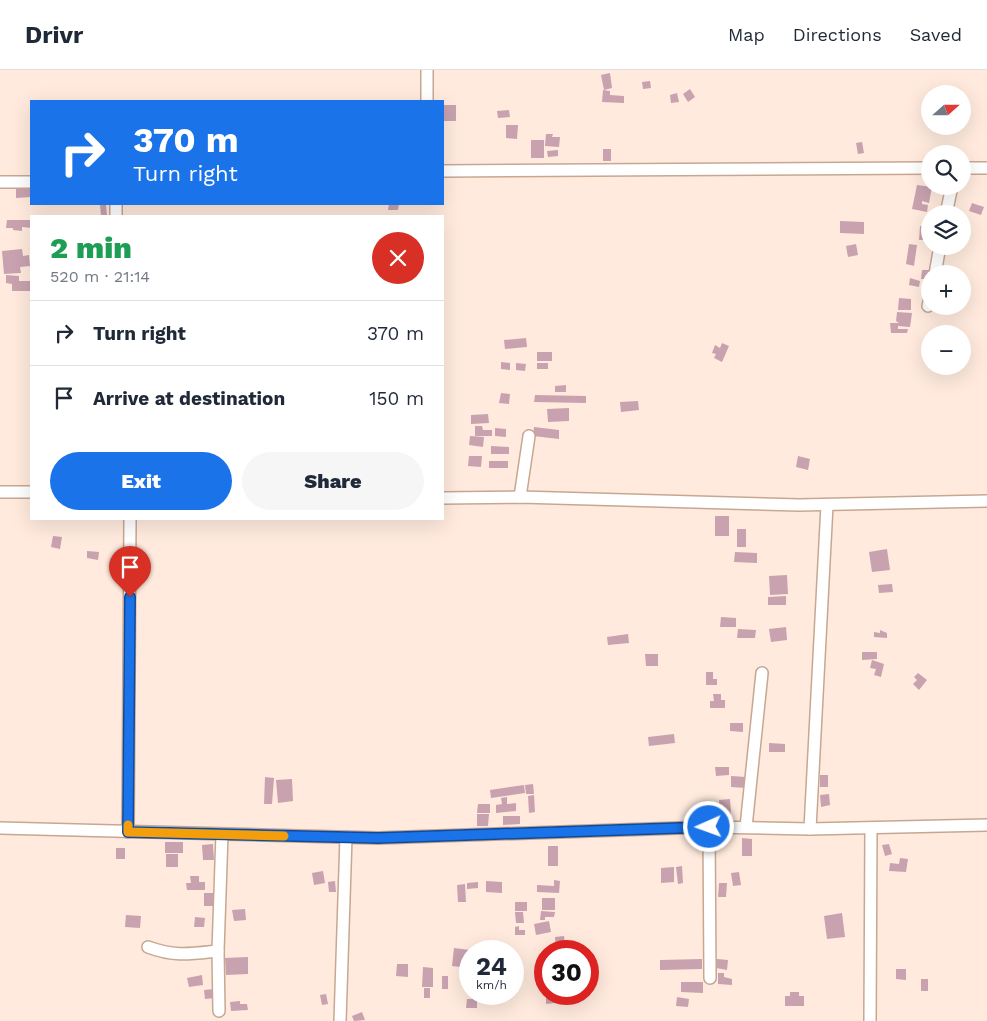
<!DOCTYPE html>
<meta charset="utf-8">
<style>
:root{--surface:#fff;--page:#f6f6f7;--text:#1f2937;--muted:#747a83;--line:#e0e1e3;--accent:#1a73e8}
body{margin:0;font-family:"Work Sans",sans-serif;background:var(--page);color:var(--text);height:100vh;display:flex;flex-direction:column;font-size:19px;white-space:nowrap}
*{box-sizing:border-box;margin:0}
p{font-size:16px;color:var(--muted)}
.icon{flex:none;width:28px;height:28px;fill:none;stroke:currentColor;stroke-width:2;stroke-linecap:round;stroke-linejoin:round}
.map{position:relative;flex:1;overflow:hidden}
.sheet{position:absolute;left:30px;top:145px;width:414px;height:305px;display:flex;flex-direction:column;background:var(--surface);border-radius:0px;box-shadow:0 5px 20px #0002}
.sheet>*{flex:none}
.hud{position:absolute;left:30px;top:30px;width:414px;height:105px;border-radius:0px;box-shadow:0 5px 20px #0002;background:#1a73e8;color:#fff;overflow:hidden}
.needle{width:32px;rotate:69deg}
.fabs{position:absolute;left:921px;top:15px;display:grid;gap:10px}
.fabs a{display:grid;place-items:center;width:50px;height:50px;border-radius:50%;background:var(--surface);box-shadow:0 5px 20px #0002;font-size:25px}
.speed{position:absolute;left:459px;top:870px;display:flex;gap:10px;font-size:25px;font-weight:700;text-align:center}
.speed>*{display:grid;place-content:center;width:65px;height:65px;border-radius:50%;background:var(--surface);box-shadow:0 5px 20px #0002;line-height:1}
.speed small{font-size:12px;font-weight:400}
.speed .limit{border:8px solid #d22;background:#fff;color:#111}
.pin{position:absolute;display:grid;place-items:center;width:42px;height:42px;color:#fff;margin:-51px -21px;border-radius:50% 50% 50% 0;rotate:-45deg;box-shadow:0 0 5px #0007}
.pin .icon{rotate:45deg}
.me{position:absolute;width:55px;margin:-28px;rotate:268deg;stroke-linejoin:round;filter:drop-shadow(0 0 4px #0008)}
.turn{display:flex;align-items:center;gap:18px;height:105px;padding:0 20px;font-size:22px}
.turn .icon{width:65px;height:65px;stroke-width:2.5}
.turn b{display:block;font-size:35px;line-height:42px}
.round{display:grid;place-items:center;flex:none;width:52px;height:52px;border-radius:26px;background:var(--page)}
.summary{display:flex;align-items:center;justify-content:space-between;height:85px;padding:0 20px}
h1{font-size:30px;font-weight:800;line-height:38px;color:#1e9e55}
.cta{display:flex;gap:10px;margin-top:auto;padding:10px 20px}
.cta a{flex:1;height:58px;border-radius:30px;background:var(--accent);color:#fff;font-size:20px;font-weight:800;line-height:58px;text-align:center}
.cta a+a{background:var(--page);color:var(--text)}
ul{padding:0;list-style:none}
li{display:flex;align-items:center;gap:15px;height:65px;padding:0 20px;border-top:1px solid var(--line)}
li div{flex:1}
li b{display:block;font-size:19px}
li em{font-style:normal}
header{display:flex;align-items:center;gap:30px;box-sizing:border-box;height:70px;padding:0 25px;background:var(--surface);border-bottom:1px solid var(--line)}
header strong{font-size:24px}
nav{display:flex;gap:28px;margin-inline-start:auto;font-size:18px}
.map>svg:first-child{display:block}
</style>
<header>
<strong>Drivr</strong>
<nav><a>Map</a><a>Directions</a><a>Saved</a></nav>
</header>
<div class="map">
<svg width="987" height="951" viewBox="0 0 987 951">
<rect width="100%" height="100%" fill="#ffeadd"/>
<g fill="#c8a2af">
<path d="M610,3L612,18L604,20L601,5Z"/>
<path d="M650,11L651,18L643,19L642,12Z"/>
<path d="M690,19L695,27L688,32L683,24Z"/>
<path d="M603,20L610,21V25L624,26V33L602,32Z"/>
<path d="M677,23L679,32L671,33L670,25Z"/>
<rect x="442" y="35" width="14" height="16"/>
<path d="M509,40L510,47L498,48L497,41Z"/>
<path d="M506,55H518L517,69L506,68Z"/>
<path d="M546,64H553L552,67H560L559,77L545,76Z"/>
<rect x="531" y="70" width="13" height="18"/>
<path d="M862,72L864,83L858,84L856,73Z"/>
<rect x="603" y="79" width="8" height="12"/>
<path d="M558,80V86L548,87L547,81Z"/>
<path d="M917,115L932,117L929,133L922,131V134L928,135L927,142L912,139Z"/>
<path d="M16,119H31V127L16,128Z"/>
<path d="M972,133L984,137L981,145L969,141Z"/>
<path d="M100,134H106L107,146H101Z"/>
<path d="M389,134H399L398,140H388Z"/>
<path d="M7,150H31V158L22,157V161L13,160V158H6Z"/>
<path d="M840,151L864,152V164L840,163Z"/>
<path d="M920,156L927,157L926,170H919Z"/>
<path d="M856,174L858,185L848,187L846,176Z"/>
<path d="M909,174L917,175L914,196L906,194Z"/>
<path d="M22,179L23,186L29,185L30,196L20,197L21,203L4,204L2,181Z"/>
<path d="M922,200H929V209H921Z"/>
<path d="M6,205L19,206V211H31V221H12V214L6,213Z"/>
<path d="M910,208L920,211L919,217L909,215Z"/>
<path d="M899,228L911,229V240H898Z"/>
<path d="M897,242L912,243L910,257L898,256V259H908L907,263H891L890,253H899L896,251Z"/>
<path d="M526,268L527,277L505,279L504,270Z"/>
<path d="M722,273L729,276L722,292L714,288L716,284L712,283L715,275L720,278Z"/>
<rect x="537" y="282" width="15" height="9"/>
<path d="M501,292L510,293V300L501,299Z"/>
<path d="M516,293L526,294L525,301L516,300Z"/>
<rect x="537" y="293" width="11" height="6"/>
<path d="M566,315V322H555V316Z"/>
<path d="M501,323L510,324L509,334L499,333Z"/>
<path d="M535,325L586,326V333L534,332Z"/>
<path d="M638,331L639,340L621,342L620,332Z"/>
<path d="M569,338V351L548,352L547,339Z"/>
<path d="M488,344L489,353L471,354V345Z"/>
<path d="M475,356H482L483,360H492V366H475Z"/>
<path d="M534,357L559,360V369L533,366Z"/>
<path d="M495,358L506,359V367L495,366Z"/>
<path d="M470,366L484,367L483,377L469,375Z"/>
<path d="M491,376L509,377V384H491Z"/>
<path d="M469,386H482L481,397L468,396Z"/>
<path d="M798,386L810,389L808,400L796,397Z"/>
<rect x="489" y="391" width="19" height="7"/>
<rect x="715" y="446" width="14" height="20"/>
<rect x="737" y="459" width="9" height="18"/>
<path d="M53,466L62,467L60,479L51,477Z"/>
<path d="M887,479L890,500L872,502L869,482Z"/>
<path d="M87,481L99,482L98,490L87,488Z"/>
<path d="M735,482L757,483V493L734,492Z"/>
<path d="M787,505L788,524L770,525L769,506Z"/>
<path d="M892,514L893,522L879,523L878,515Z"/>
<path d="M786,526V535H768V527Z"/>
<path d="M721,547L736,548V557H720Z"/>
<path d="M786,557L787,570L771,572L769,559Z"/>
<path d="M738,559L756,560L755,568H737Z"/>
<path d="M880,560L887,563V568L874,567V562L880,563Z"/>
<path d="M628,564L629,573L608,575L607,567Z"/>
<path d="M862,582H877V589L862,590Z"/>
<path d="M645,584H658V596H646Z"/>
<path d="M872,590L884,594L881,607L874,605L876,599L870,598Z"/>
<path d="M706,602H713V609H717V615H706Z"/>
<path d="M918,603L927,610L919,620L913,614L917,610L914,607Z"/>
<path d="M713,624H721V630H725V638H710V631H714Z"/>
<path d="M730,653H743V662L730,661Z"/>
<path d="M674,664L675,673L649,676L648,667Z"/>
<path d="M769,673L785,674V682H769Z"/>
<path d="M715,697H729V705L716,706Z"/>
<rect x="820" y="705" width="8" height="12"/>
<path d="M731,706L746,707V718L731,717Z"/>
<path d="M265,707L274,708L272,734H264Z"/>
<path d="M292,709L293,731L278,733L276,710Z"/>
<path d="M533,714L534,724H526L525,715Z"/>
<path d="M524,715L525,723L491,728L490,720Z"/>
<path d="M829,724L830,735L821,737L820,725Z"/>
<path d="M534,725L535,742L529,743L528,726Z"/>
<path d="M507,727V734L516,733V741L496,743V735L502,734L501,728Z"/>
<path d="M730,729L731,744H720L719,730Z"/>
<path d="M478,734H490V743H477Z"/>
<path d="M477,744H489L488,756H477Z"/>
<path d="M503,746H520V754L503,755Z"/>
<path d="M742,768L752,769V786H742Z"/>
<rect x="165" y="772" width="18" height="11"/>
<path d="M213,774L214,790H203L202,775Z"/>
<path d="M889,774L892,784L885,786L882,775Z"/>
<rect x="548" y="776" width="10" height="20"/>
<rect x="116" y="778" width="9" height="11"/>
<rect x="166" y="784" width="12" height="13"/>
<path d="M900,788L908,789L906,802L889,801L890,793L899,794Z"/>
<path d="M682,796L683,813L678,814L676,797Z"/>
<path d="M674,797V812L661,813V798Z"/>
<path d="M323,801L325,813L314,815L312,803Z"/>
<path d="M739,802L741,815L733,816L731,803Z"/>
<path d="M190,806H199V812H205V820H187L186,813H191Z"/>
<path d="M554,810L560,811L559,823L537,822V815L554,816Z"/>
<path d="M335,811L336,822H329L328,812Z"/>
<path d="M486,811L502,812V823L486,822Z"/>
<path d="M478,812V818L467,819V813Z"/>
<path d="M719,813H727L726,827H718Z"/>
<path d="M465,814L466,832H458L457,815Z"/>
<rect x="204" y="823" width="10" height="13"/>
<rect x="542" y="828" width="13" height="12"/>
<rect x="515" y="832" width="12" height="9"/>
<path d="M245,839L246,850L234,851L232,840Z"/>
<path d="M541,841L555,842L554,847H545V850H540Z"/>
<path d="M515,842H523L524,853H516Z"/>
<path d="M842,843L845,867L827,869L824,846Z"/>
<path d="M126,845L141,846L140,858L125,857Z"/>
<path d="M195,847L205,848L204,857H194Z"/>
<path d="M549,851L551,862L536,865L534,854Z"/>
<path d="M519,856V860H525V865H515V857Z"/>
<path d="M564,866L566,881H556L555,867Z"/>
<path d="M454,878L470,880L468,898L452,896Z"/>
<path d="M248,887V904L226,905L225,888Z"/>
<path d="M702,889V899L660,900V890Z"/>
<path d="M717,889L728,890L727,900L716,898Z"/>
<path d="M397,894H408V907L396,906Z"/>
<path d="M423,897L433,898V917H422Z"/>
<path d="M896,899H906V910L896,909Z"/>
<path d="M718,903H724V907L732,909V915L718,914Z"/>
<path d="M202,905L203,915L189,917L187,908Z"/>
<rect x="442" y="906" width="6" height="13"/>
<rect x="921" y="909" width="7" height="12"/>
<path d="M681,912H703V923L681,922Z"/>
<rect x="424" y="918" width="6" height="10"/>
<path d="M214,919L215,928L205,929L204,920Z"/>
<path d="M790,922H799V926H804V936H785V926H790Z"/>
<path d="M326,924L328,934L322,935L320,925Z"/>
<path d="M546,924H562V925L554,926L555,933L546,934Z"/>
<path d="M677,927L689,929L688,937L676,936Z"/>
<path d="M467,929H477V938H466Z"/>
<path d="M240,931V934H247L248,940L231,941L230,932Z"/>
<path d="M362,942L365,950L354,951L352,946Z"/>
</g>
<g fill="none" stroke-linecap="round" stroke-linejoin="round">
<defs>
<g id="minor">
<path d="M427,0V31"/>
<path d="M962,98H987"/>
<path d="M442,101L930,98"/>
<path d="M0,112H31"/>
<path d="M116,134V146"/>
<path d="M946,144L952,116"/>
<path d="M935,204L940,176"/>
<path d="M928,236L930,228"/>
<path d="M0,422H31"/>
<path d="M520,427L529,366"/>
<path d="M442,428L520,427L799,435L987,431"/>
<path d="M709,757L710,908"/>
<path d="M746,757L762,603"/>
<path d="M0,758L378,768L709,757L810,759L987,755"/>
<path d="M810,759L827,435"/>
<path d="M128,762L130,449"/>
<path d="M148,877C175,887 190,884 218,881"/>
<path d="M219,941L218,881L222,764"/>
<path d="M340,951L346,767"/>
<path d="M870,951L871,758"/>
</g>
</defs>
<use href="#minor" stroke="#c7a792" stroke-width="14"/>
<use href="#minor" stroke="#fff" stroke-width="11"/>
</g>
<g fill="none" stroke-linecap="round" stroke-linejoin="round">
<defs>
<path id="route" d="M130,527L128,762L378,768L709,757"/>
</defs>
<use href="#route" stroke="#114b97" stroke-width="12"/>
<use href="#route" stroke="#1a73e8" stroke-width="9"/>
<path stroke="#f59e0b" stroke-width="9" d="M128,755V762L284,766"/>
</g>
</svg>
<div class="fabs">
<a><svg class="needle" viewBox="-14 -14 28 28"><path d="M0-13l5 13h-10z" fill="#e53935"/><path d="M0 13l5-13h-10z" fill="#747a83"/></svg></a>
<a><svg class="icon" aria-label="search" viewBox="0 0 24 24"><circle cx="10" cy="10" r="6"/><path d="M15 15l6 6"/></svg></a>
<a><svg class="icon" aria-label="layers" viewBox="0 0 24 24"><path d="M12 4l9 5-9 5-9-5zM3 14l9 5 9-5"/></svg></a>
<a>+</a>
<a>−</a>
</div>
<div class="speed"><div>24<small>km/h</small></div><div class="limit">30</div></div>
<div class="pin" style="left:130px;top:527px;background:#d93025"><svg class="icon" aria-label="arrive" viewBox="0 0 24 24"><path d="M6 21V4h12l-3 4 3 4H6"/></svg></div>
<svg class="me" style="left:709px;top:757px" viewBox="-20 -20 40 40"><circle r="17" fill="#1a73e8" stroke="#fff" stroke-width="3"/><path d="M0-11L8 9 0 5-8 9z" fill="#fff"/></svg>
<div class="hud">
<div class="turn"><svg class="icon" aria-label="right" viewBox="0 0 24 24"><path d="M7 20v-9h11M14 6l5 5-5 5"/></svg><div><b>370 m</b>Turn right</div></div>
</div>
<section class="sheet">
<div class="summary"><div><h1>2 min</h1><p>520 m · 21:14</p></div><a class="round" style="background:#d93025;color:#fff"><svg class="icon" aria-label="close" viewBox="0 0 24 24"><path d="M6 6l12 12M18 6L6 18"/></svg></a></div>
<ul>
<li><svg class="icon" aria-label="right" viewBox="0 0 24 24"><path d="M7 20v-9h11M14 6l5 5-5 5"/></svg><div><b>Turn right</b></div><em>370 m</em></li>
<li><svg class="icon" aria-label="arrive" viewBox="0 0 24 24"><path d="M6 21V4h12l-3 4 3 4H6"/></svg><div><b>Arrive at destination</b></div><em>150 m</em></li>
</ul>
<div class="cta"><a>Exit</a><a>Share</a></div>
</section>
</div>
